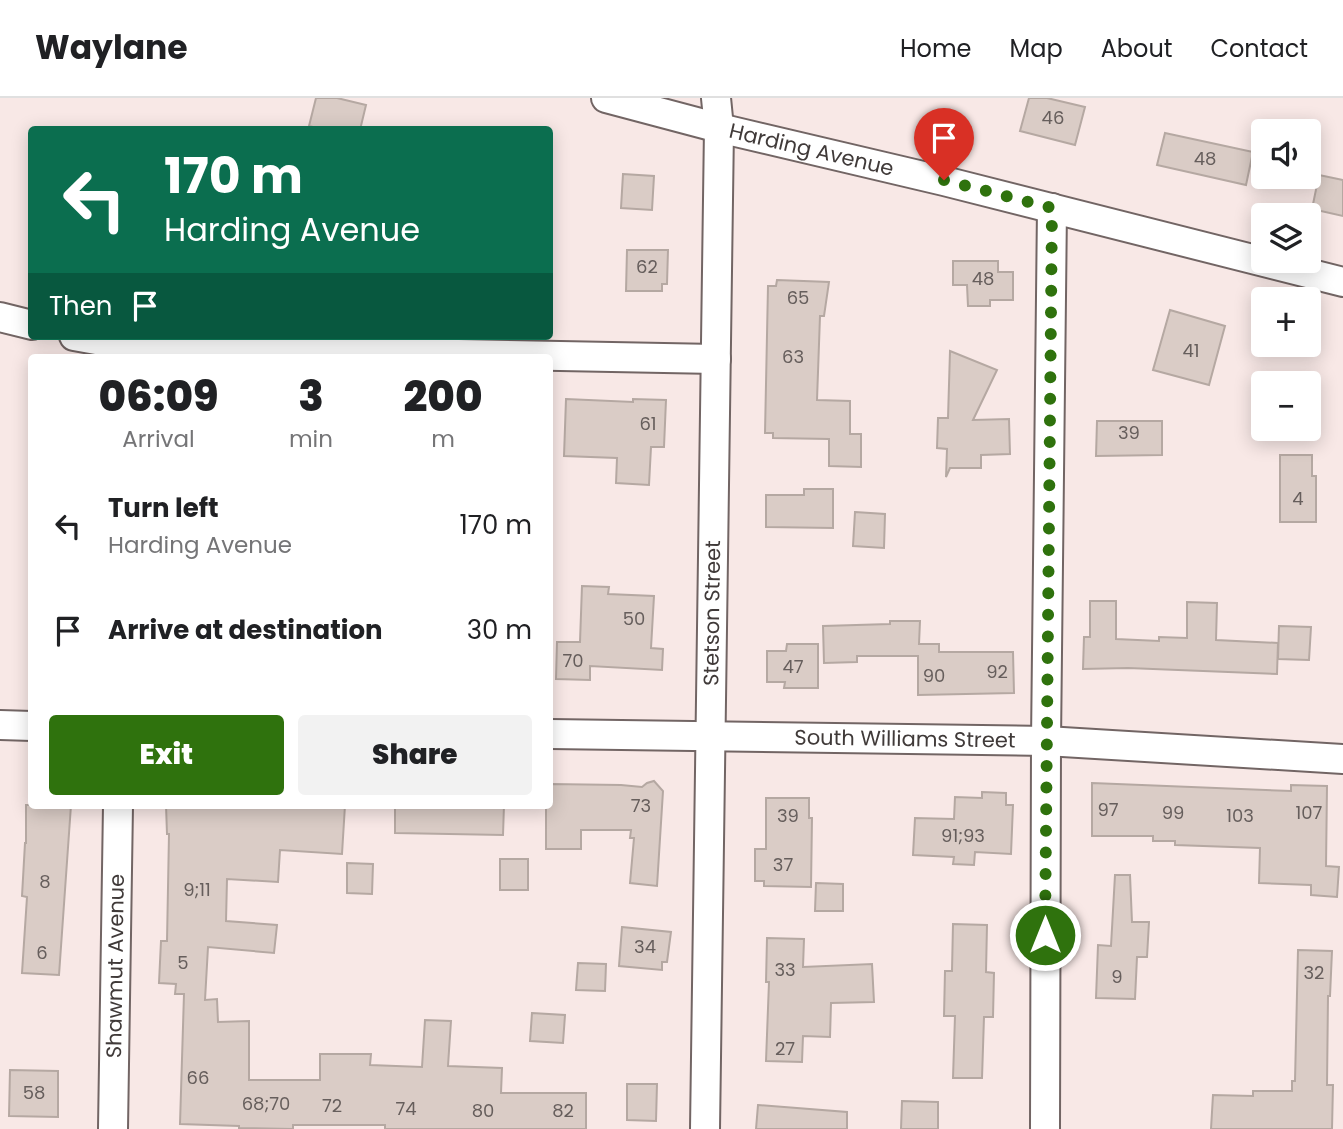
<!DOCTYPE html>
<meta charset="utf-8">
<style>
:root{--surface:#fff;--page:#f2f2f2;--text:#202124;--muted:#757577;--line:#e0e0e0;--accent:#2f720d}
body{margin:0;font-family:Poppins,sans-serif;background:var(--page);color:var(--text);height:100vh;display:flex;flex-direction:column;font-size:26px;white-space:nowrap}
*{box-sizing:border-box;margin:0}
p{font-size:23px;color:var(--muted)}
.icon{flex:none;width:38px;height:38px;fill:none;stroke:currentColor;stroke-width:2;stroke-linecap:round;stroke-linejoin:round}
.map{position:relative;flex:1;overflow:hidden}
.side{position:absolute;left:28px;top:256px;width:525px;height:455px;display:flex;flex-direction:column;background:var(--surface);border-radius:7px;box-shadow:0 4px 18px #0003}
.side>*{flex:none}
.top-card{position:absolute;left:28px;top:28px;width:525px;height:214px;border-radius:7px;box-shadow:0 4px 18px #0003;background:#0b6e4f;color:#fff;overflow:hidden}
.tools{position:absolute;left:1251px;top:21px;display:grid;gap:14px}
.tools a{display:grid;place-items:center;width:70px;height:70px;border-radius:7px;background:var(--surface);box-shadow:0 4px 18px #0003;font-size:35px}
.pin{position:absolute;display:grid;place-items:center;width:60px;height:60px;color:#fff;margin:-72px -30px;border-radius:50% 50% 50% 0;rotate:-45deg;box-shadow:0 0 7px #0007}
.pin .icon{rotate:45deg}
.me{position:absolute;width:77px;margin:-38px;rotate:0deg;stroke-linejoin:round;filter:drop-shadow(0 0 5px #0008)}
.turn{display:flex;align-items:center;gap:24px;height:147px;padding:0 21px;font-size:32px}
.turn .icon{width:91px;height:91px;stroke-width:2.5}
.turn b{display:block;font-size:49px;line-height:60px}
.then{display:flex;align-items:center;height:66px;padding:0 21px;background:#0003;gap:14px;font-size:26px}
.eta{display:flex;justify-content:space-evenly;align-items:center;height:119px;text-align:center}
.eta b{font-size:42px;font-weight:800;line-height:49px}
.cta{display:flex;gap:14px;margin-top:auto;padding:14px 21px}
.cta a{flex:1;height:80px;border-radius:7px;background:var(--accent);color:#fff;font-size:28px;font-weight:800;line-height:80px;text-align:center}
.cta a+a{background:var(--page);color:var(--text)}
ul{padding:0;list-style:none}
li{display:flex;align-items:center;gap:21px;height:105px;padding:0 21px}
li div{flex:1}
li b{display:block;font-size:26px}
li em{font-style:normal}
header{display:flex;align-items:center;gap:42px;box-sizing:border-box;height:98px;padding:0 35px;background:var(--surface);border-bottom:2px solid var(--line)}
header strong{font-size:33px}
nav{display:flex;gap:38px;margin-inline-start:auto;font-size:24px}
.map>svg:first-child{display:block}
</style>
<header>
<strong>Waylane</strong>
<nav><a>Home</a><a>Map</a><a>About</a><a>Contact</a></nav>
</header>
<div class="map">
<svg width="1343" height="1031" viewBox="0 0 1343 1031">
<rect width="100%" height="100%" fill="#f8e8e6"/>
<g fill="#daccc6" stroke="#b5a8a2" stroke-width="2">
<path d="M316,0H337L366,7L360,32H324L309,28Z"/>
<path d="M1029,0H1047L1085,9L1075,47L1020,33Z"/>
<path d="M1165,35L1253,54L1246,87L1157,67Z"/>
<path d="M623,76L654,78L652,112L621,110Z"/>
<path d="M1319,77L1343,82V118L1312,111Z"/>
<path d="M627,152H668L667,186H662V193H626Z"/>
<path d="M953,163H998V174H1013V202H990V208H968L967,187H953Z"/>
<path d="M777,182L829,184L824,218H820L817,302L850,303V336H861V369L829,368V341L773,340V335H765L768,188H776Z"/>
<path d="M1170,212L1225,228L1209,287L1153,272Z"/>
<path d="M950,253L997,272L973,322L1009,321L1010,356L981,357V370H950L946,379L947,351L937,350L938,320H948Z"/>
<path d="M566,301L633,304V301L666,302L664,349H651L649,387L616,385L617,360L564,358Z"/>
<path d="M1097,323H1162V357L1096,358Z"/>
<path d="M1280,357H1312V378H1316V424H1280Z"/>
<path d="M804,391H833V430L766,429V397H804Z"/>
<path d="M855,414L885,416L884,450L853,448Z"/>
<path d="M582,488L609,489L608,496L654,498L651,550L663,551L662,572L590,568V582L556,581L557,544H580Z"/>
<path d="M1090,503H1116V541L1159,543V539L1187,540V504L1217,505L1216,542L1278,545L1277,576L1128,570L1083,571L1084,539H1090Z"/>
<path d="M890,523H920L919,546H939V554H1013L1014,595L918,597V558H857V564L824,565L823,528L890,526Z"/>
<path d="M1279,528L1311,529L1309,562L1278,561Z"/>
<path d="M787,546H818V590H784L785,584H767V553H786Z"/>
<path d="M654,683L663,693L657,788L630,785L634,740H630L631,732H581V751H546V707H550V686L621,687L642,689L647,685Z"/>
<path d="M1092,685L1291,693V687L1327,688L1326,768L1339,769L1337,799L1311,797V787L1259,785L1260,750L1175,747V743H1153V738H1092Z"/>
<path d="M982,694L1006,695V707H1013L1011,756L975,754L974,767L953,766L954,759L913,757L915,720L954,721L955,699L982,700Z"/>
<path d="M766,700H809V720H812L811,789L764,788V783H755V751H766Z"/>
<path d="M26,707H71L59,877L22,875L27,799L22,798L25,745H26Z"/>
<path d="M166,707H345L342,756L280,752L278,784L227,781L226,823L277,827L274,855L208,849L205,902L217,901L218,924L249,923V982H320V956H371L370,967L422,969L425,922L451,923L448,968L502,970L501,995H586V1031H385V1027H293V1031L239,1030V1028L180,1026L184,896H175L176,886L159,885L161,843H167L169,736H167Z"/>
<path d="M395,707H504L503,737L395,735Z"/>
<rect x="500" y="761" width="28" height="31"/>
<path d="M347,765L373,766L372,796L347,795Z"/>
<path d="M1115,777H1130L1132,824H1149L1147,859H1137L1135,901L1096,900L1098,847L1111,848Z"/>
<path d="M816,785L843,786V813H815Z"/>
<path d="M953,826L987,827L986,874L994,875L993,919H984L982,980H953L955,918H944L945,873H952Z"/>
<path d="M622,829L671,834L667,864H662V872L619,868Z"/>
<path d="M767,840L804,841L803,869L872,866L874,904L831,905L830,939L803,938L802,964L766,963L769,884H766Z"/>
<path d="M1298,852L1332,853L1330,898H1328L1327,987H1333L1332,1031H1211L1213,997L1253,998V993H1292V983H1295Z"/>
<path d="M578,865L606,866L605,893L576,892Z"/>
<path d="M532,915L565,917L563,945L530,943Z"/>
<path d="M10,972L58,973V1019L9,1018Z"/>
<path d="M627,986H657L656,1023L627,1022Z"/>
<path d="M902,1003L938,1004V1031H901Z"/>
<path d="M758,1007L847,1014V1031H756Z"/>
</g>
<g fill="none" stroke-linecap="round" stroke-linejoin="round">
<defs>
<g id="street">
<path id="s1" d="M606,0L719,30L944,83L1343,184"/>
<path d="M0,219L32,227"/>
<path d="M74,238L124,247L208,251L716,261"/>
<path d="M0,627L32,628"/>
<path id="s2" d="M550,636L1046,643L1343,661"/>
<path id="s3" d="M113,1031L118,707"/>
<path id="s4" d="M705,1031L719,30L716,0"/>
<path d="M1045,1031L1046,643L1052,110"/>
</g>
</defs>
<use href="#street" stroke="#726564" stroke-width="32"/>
<use href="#street" stroke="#fff" stroke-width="28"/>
</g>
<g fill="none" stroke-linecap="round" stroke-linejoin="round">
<path stroke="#2f720d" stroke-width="12" stroke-dasharray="0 21.6" d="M944,82L1052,110L1045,837"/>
</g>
<g text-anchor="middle" stroke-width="5" stroke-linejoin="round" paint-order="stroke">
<g font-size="18" fill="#665e5c">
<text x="1053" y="26">46</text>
<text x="1205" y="67">48</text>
<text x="647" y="175">62</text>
<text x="983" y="187">48</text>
<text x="798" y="206">65</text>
<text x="1191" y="259">41</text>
<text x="793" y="265">63</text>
<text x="648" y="332">61</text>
<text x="1129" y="341">39</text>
<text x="1298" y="407">4</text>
<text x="634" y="527">50</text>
<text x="573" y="569">70</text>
<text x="793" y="575">47</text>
<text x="997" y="580">92</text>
<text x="934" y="584">90</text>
<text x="641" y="714">73</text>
<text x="1108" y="718">97</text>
<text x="1173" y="721">99</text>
<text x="1309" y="721">107</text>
<text x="788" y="724">39</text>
<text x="1240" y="724">103</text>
<text x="963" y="744">91;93</text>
<text x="783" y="773">37</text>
<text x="45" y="790">8</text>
<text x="197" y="798">9;11</text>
<text x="645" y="855">34</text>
<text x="42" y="861">6</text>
<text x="183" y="871">5</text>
<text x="785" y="878">33</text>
<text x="1314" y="881">32</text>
<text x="1117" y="885">9</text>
<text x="785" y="957">27</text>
<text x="198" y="986">66</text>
<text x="34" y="1001">58</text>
<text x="266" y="1012">68;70</text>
<text x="332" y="1014">72</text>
<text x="406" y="1017">74</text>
<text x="483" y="1019">80</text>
<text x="563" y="1019">82</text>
</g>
<g font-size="21" fill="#403a39" stroke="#f8e8e6">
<text dy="7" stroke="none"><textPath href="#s1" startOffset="212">Harding Avenue</textPath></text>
<text dy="7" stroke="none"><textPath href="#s4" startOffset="516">Stetson Street</textPath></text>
<text dy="7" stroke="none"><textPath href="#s2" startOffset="355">South Williams Street</textPath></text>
<text dy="7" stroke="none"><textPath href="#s3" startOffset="163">Shawmut Avenue</textPath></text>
</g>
</g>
</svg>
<div class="tools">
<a><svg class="icon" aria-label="sound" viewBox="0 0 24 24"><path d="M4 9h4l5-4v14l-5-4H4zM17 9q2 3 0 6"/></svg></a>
<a><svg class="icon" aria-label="layers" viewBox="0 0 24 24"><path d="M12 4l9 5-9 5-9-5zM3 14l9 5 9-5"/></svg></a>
<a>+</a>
<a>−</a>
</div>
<div class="pin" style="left:944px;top:82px;background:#d93025"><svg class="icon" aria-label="arrive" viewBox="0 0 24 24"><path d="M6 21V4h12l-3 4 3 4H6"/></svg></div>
<svg class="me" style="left:1045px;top:837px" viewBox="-20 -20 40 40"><circle r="17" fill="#2f720d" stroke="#fff" stroke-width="3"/><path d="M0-11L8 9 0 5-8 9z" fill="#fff"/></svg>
<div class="top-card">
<div class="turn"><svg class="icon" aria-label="left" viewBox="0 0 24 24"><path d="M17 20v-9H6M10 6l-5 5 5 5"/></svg><div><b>170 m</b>Harding Avenue</div></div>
<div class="then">Then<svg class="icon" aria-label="arrive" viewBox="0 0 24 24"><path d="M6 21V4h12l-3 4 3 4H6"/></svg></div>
</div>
<section class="side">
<div class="eta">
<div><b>06:09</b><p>Arrival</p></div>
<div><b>3</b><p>min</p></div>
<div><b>200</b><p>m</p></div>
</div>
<ul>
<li><svg class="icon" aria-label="left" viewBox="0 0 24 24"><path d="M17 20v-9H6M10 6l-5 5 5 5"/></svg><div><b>Turn left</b><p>Harding Avenue</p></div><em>170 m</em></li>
<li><svg class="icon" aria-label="arrive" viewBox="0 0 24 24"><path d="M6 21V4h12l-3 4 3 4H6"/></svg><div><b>Arrive at destination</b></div><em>30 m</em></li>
</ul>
<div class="cta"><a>Exit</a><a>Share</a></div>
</section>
</div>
